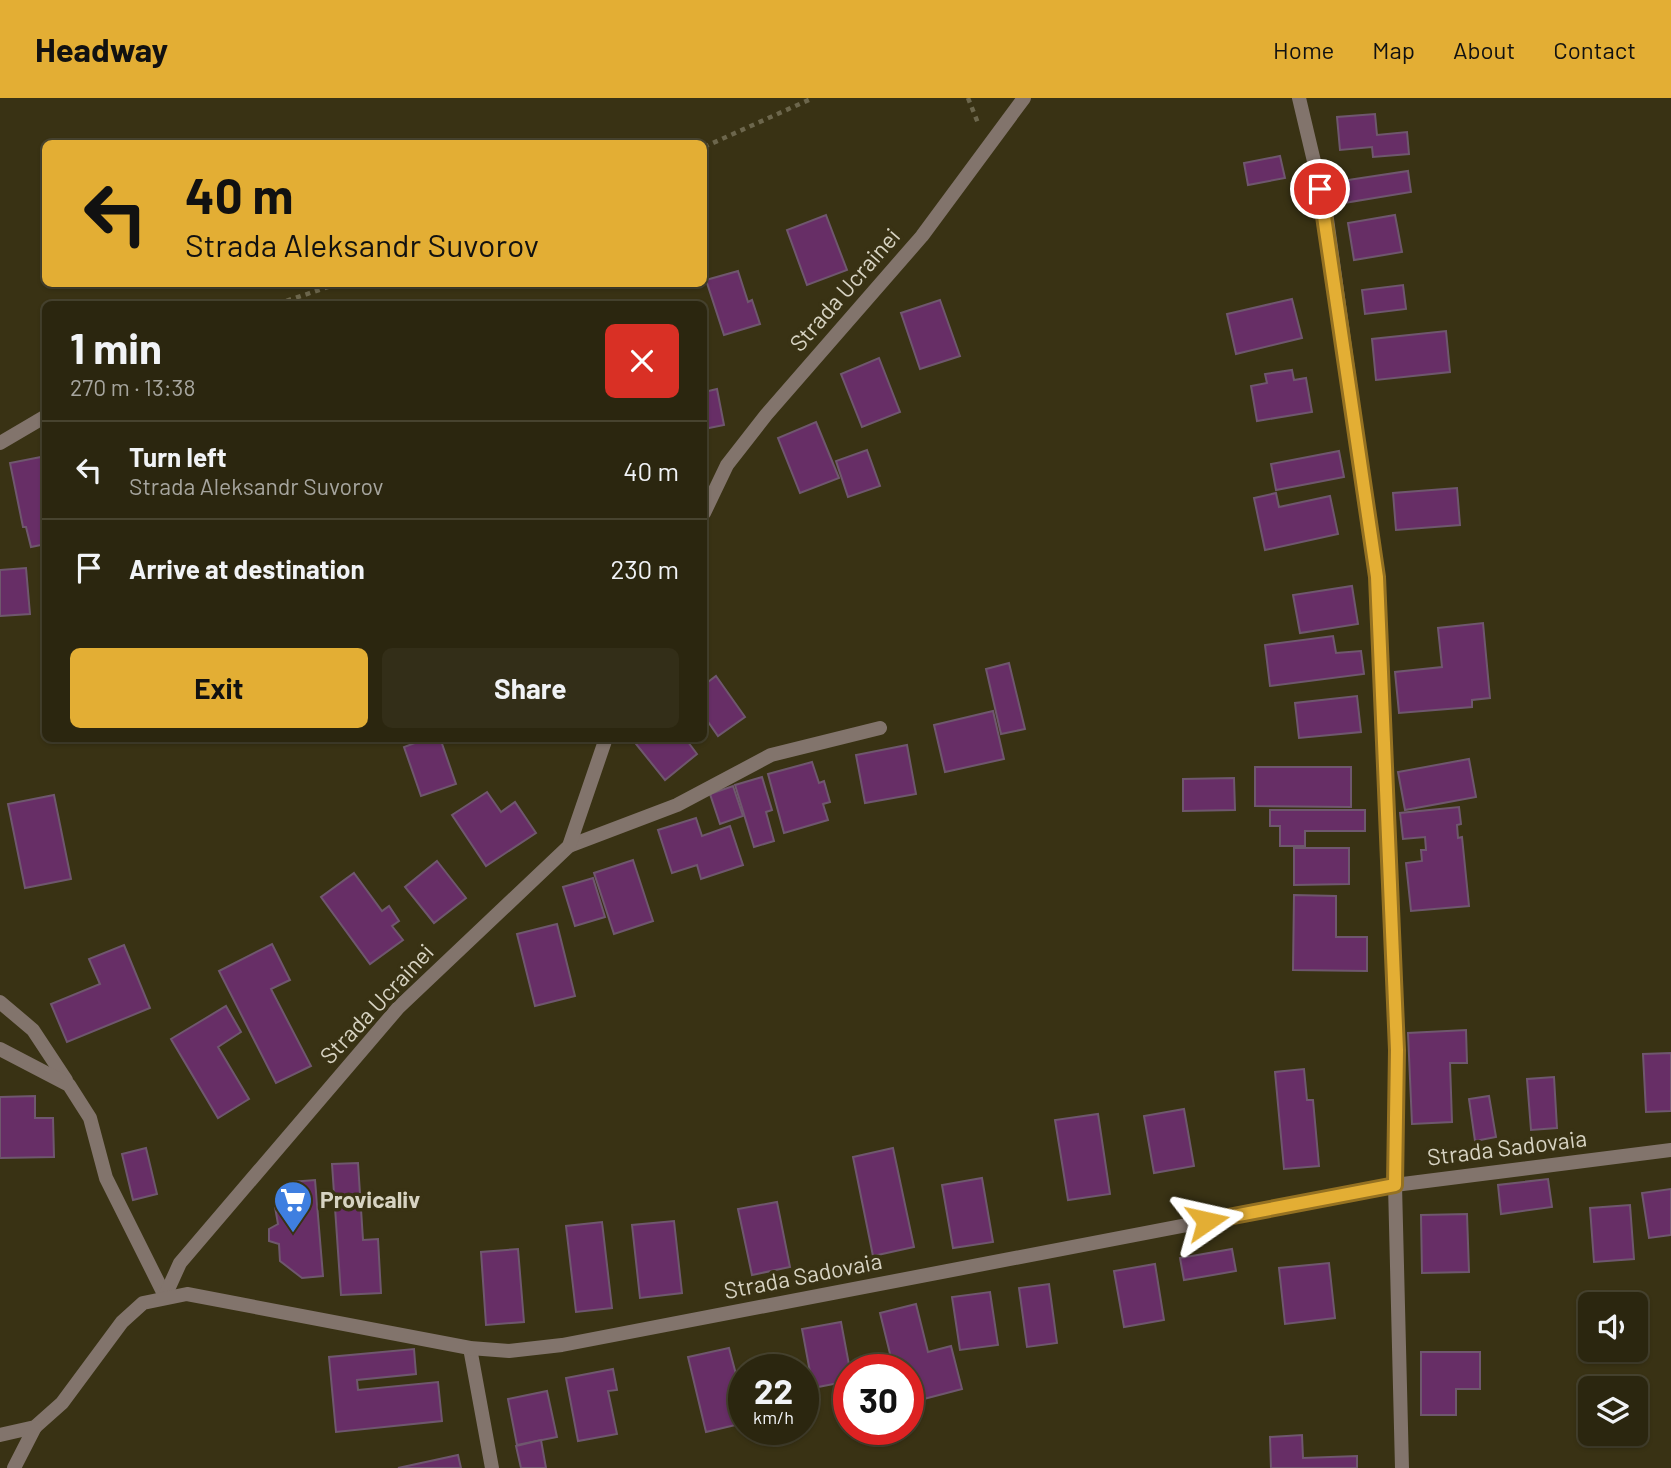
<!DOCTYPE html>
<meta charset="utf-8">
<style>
:root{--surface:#2b260f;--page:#332e18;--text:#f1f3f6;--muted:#a6a59e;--line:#47432f;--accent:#e3ae34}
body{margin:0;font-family:Barlow,sans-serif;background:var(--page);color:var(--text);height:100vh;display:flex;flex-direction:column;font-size:26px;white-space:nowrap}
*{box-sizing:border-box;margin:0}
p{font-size:23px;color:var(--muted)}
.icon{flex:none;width:38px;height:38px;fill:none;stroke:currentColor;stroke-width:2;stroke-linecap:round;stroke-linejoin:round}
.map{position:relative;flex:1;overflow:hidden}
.drawer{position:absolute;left:42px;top:203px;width:665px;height:441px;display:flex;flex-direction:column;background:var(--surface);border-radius:10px;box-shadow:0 2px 5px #0004,0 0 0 2px var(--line)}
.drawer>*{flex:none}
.banner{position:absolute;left:42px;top:42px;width:665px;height:147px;border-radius:10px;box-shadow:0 2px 5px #0004,0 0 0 2px var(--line);background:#e3ae34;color:#111;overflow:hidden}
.controls{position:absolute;left:1578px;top:1194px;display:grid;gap:14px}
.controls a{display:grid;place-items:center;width:70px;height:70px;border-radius:10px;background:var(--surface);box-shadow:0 2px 5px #0004,0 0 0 2px var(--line);font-size:35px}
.speed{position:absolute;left:728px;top:1256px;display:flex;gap:14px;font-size:35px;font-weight:700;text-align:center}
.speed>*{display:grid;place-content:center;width:91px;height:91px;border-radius:50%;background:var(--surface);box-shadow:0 2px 5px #0004,0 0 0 2px var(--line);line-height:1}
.speed small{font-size:18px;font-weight:400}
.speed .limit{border:10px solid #d22;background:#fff;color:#111}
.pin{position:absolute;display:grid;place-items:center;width:60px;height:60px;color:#fff;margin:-30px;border:4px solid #fff;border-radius:50%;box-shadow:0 2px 7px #0007}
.me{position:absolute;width:77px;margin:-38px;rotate:79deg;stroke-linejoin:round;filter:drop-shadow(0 0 5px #0008)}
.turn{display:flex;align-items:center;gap:24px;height:147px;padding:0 28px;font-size:32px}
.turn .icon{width:91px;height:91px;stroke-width:2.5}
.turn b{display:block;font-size:49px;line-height:60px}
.round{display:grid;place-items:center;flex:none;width:74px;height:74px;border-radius:10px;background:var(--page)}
.head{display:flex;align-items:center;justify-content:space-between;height:119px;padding:0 28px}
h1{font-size:42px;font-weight:700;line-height:52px}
.cta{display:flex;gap:14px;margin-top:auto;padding:14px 28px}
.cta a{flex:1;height:80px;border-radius:10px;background:var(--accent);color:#111;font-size:28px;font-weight:700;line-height:80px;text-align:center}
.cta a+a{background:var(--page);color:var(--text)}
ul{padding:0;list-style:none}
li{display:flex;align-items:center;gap:21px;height:98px;padding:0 28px;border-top:2px solid var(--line)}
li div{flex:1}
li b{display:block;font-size:26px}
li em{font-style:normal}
header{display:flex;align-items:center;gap:42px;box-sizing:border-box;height:98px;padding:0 35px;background:var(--accent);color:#111}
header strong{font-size:33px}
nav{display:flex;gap:38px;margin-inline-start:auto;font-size:24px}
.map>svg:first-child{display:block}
</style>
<header>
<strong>Headway</strong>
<nav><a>Home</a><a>Map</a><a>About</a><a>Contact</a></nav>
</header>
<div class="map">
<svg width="1671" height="1370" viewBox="0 0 1671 1370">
<rect width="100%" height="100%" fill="#393214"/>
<g fill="#672e66" stroke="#6f576e" stroke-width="2">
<path d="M1375,16L1377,37L1407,34L1409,56L1373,59L1372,49L1340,52L1337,19Z"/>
<path d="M1280,58L1285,80L1248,87L1244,65Z"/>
<path d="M1408,73L1411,94L1344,105L1341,83Z"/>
<path d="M826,117L847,172L807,187L787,132Z"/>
<path d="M1395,117L1402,154L1354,162L1348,125Z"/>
<path d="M738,173L748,204L752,202L760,226L724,237L706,182Z"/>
<path d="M1403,187L1406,211L1365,216L1362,192Z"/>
<path d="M1292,201L1302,240L1236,256L1227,216Z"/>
<path d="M940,202L960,258L920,271L901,215Z"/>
<path d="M1446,233L1450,274L1376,282L1372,241Z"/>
<path d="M879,260L900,314L862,329L841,276Z"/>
<path d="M1292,272L1294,282L1306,280L1312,314L1257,323L1251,288L1267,285L1265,276Z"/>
<path d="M717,291L724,327L704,331V294Z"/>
<path d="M816,324L839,380L800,395L778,340Z"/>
<path d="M867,352L880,388L848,399L836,363Z"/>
<path d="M1339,353L1344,379L1276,392L1271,366Z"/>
<path d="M46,358V446L31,449L26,429H23L10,365Z"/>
<path d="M1457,390L1460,427L1396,432L1393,395Z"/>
<path d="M1276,395L1279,409L1330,398L1338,436L1265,452L1254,400Z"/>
<path d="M26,470L30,516L0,518V472Z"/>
<path d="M1352,488L1358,526L1300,535L1293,497Z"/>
<path d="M1483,525L1490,600L1472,602V609L1399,615L1395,574L1442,569L1438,530Z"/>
<path d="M1333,538L1336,555L1361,553L1364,576L1270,588L1265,547Z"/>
<path d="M1009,565L1025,631L1001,636L986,571Z"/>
<path d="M716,578L745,619L718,638L704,618V587Z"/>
<path d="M1357,598L1361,634L1299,640L1295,605Z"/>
<path d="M993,613L1004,661L945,674L934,627Z"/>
<path d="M428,640H440L456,686L421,698L404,649Z"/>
<path d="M685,640L697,656L665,682L632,641Z"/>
<path d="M907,647L916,696L865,705L856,657Z"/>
<path d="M1469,661L1476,699L1405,712L1398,674Z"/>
<path d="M812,664L819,685L824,683L830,704L823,706L828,722L784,735L768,676Z"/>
<path d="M1255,669H1351V709L1255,708Z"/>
<path d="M762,679L772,712L766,714L774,743L754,749L735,687Z"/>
<path d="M1234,680L1235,712L1183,713V681Z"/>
<path d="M733,688L743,718L720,726L710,696Z"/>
<path d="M487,694L501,714L515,704L536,735L486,768L452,717Z"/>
<path d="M54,697L71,781L25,790L8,706Z"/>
<path d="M1459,709L1461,726L1457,727L1458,740L1462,739L1469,808L1411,813L1406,765L1422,763L1421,752H1426L1425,739L1403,741L1400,715Z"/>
<path d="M1270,712H1365V733H1305V748H1280V728H1270Z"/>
<path d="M696,720L702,738L730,728L743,767L701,781L697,767L672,775L658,732Z"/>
<path d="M1294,750H1349V786L1294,787Z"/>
<path d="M633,762L653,823L614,836L594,775Z"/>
<path d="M437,763L466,800L434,825L405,789Z"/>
<path d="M354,775L382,813L389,808L399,823L392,828L403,842L370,866L321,799Z"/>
<path d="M593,780L605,819L575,828L563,789Z"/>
<path d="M1294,797L1336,798V839H1367V873L1293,872Z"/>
<path d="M557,826L575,898L535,908L517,836Z"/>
<path d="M272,846L290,882L271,891L311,968L276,985L219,873Z"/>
<path d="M124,847L150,910L67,944L51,906L100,886L89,861Z"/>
<path d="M226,908L241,934L218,949L249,1001L218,1020L171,941Z"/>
<path d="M1466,932L1467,965H1450L1452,1024L1412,1026L1408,935Z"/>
<path d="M1671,955V1013L1646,1014L1643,956Z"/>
<path d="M1304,971L1307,1002H1313L1319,1068L1284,1071L1275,974Z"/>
<path d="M1554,979L1557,1030L1531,1032L1527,981Z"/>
<path d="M35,998V1020H53L54,1059L0,1060V999Z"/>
<path d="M1489,998L1496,1039L1475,1043L1469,1001Z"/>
<path d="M1184,1011L1194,1068L1154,1075L1144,1018Z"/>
<path d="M1098,1016L1110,1096L1068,1102L1055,1022Z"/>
<path d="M146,1050L157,1096L133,1102L122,1056Z"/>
<path d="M893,1050L914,1149L873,1158L853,1059Z"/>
<path d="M358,1065L363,1142L378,1141L381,1195L341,1197L332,1066Z"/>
<path d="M982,1080L993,1144L953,1150L942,1087Z"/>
<path d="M1548,1081L1552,1109L1501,1116L1498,1087Z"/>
<path d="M315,1082L323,1178L302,1180L280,1163L279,1146L269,1143V1131L278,1126L275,1109L290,1084Z"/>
<path d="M1671,1091V1137L1649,1140L1642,1095Z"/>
<path d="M777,1104L790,1169L752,1177L738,1111Z"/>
<path d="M1630,1107L1634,1161L1594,1164L1590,1110Z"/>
<path d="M1467,1116L1469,1174L1422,1175L1421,1117Z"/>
<path d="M674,1123L682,1195L640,1200L632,1127Z"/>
<path d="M602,1124L612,1210L576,1214L566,1128Z"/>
<path d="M518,1151L524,1224L486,1227L481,1154Z"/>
<path d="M1232,1151L1236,1173L1184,1182L1180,1160Z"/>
<path d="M1329,1165L1335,1220L1285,1226L1279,1170Z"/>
<path d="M1155,1166L1164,1222L1124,1229L1114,1173Z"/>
<path d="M1049,1186L1057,1245L1027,1249L1019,1190Z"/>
<path d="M990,1194L998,1247L960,1252L952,1199Z"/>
<path d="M916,1206L928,1254L951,1248L962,1291L920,1302L915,1283L908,1284V1272H894L880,1215Z"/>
<path d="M841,1224L850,1272L849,1283L813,1290L802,1231Z"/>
<path d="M729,1250L741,1295H744V1325L706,1334L688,1259Z"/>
<path d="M414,1251L416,1276L357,1282L358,1292L438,1284L442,1323L336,1334L329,1259Z"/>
<path d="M1421,1254H1480V1291H1456V1317H1421Z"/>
<path d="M613,1271L617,1292L608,1293L617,1336L578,1343L566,1280Z"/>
<path d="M547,1293L557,1339L517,1347L508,1301Z"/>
<path d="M1302,1337L1303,1360L1357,1358V1370H1271L1270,1339Z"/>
<path d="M541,1342L546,1370H521L516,1348Z"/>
<path d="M458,1357L461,1370H398Z"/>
</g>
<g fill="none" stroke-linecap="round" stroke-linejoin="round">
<g stroke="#6c664c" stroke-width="4.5" stroke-dasharray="5 5" stroke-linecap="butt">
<path d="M968,0L978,25"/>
<path d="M704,49L813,0"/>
<path d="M277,206L337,186"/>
</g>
<g stroke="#82746c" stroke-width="14">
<path d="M1299,0L1326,114L1377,479L1397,952L1395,1087L1402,1370"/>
<path d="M0,345L46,318"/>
<path d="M704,415L727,367L766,317L922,138L1024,0"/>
<path d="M569,748L677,707L771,657L880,630"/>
<path d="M0,904L33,932L66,982"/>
<path d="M0,951L69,987L90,1020L106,1080L165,1198"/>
<path d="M165,1198L180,1165L398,910L569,748L606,640"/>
<path d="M470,1250L492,1370"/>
<path d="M0,1337L35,1329L62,1305L122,1224L143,1205L187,1196L470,1250L509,1253L562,1247L1395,1087L1671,1052"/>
<path d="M14,1370L35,1329"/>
</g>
</g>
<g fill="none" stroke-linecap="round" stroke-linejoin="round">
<defs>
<path id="route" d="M1207,1123L1395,1087L1397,952L1377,479L1320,91"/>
</defs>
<use href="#route" stroke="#947122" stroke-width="18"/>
<use href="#route" stroke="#e3ae34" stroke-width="12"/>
</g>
<defs>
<symbol id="supermarket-pin" viewBox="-11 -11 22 30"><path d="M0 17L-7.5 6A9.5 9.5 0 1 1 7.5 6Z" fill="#3f7fe0" stroke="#393214"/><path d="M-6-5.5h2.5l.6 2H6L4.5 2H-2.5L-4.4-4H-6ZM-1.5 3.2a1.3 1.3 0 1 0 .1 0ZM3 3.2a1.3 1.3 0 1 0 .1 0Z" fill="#fff"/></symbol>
</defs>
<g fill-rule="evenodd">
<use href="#supermarket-pin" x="271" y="1080" width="44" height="60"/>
</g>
<g text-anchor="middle" stroke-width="7" stroke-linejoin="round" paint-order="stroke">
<g font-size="23" fill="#d7d3c2" stroke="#393214">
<text transform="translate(845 192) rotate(-49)" y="8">Strada Ucrainei</text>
<text transform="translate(377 906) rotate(-47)" y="8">Strada Ucrainei</text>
<text transform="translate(1507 1050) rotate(-7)" y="8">Strada Sadovaia</text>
<text transform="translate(803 1178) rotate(-11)" y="8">Strada Sadovaia</text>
</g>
<g font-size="23" font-weight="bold" fill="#d7d3c2" stroke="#393214" text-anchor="start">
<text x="320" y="1110">Provicaliv</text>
</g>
</g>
</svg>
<div class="controls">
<a><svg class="icon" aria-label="sound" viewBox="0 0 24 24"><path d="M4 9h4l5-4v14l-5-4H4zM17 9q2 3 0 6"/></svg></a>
<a><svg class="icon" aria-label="layers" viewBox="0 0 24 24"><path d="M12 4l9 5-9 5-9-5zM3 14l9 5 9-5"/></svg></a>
</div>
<div class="speed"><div>22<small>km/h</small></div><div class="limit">30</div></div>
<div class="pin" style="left:1320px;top:91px;background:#d93025"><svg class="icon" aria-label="arrive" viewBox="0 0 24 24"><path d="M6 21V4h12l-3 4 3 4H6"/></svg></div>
<svg class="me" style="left:1207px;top:1123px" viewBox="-20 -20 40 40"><path d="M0-17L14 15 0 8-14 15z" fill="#e3ae34" stroke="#fff" stroke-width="4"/></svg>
<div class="banner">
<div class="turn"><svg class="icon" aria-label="left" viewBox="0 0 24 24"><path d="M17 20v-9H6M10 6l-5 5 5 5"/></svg><div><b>40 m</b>Strada Aleksandr Suvorov</div></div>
</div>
<section class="drawer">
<div class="head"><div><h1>1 min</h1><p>270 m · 13:38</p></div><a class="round" style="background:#d93025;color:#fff"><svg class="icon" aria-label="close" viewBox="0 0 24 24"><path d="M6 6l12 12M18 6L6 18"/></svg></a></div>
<ul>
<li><svg class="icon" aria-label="left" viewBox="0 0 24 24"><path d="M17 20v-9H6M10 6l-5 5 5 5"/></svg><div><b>Turn left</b><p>Strada Aleksandr Suvorov</p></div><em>40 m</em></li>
<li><svg class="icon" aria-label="arrive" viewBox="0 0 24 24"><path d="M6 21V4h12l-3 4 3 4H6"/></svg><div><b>Arrive at destination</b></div><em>230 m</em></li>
</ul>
<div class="cta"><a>Exit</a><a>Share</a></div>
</section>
</div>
